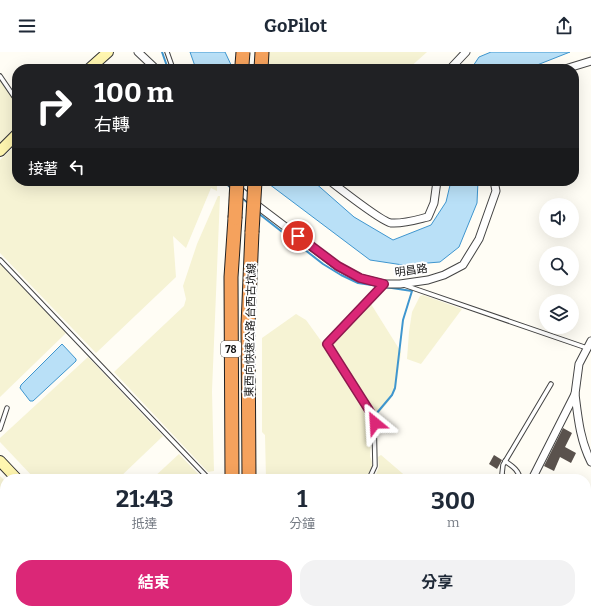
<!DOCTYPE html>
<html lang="zh-TW">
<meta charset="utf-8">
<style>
:root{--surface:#fff;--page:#f2f2f3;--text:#1f2937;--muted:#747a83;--accent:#db2777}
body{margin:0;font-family:Bitter,"Noto Sans TC",serif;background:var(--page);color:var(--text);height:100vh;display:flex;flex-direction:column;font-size:15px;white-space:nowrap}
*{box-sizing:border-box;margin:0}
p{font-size:13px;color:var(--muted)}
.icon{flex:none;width:22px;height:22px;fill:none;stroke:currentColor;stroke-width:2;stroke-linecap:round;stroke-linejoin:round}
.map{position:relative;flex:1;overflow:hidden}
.side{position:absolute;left:0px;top:422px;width:591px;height:140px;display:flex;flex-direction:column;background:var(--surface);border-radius:16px 16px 0 0;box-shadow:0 4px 16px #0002}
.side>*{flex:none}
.banner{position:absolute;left:12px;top:12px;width:567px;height:122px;border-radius:16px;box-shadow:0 4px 16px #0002;background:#202124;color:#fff;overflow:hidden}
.buttons{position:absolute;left:539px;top:146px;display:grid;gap:8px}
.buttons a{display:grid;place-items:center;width:40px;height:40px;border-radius:50%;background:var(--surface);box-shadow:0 4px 16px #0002;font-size:20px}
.pin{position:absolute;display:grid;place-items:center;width:34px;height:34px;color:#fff;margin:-17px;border:2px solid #fff;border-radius:50%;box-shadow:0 1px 4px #0007}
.me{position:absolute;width:44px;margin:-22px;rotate:333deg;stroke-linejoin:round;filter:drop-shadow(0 0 3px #0008)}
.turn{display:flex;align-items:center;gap:14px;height:84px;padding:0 16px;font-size:18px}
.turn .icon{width:52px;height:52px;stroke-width:2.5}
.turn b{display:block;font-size:28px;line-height:34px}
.then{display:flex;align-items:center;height:38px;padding:0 16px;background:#0003;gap:8px;font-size:15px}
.eta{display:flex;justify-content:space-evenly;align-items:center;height:68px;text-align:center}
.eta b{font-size:24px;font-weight:700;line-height:28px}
.primary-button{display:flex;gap:8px;margin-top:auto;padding:8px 16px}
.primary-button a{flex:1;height:46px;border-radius:16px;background:var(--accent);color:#fff;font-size:16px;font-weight:700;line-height:46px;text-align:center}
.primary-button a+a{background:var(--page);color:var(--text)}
header{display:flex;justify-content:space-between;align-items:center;height:52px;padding:0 16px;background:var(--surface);font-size:18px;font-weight:700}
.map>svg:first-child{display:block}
</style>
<header><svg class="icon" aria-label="menu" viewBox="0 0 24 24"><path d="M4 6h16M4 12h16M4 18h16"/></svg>GoPilot<svg class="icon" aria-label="share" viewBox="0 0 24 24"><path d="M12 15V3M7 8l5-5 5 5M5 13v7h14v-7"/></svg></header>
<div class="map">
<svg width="591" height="562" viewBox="0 0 591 562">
<rect width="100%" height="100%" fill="#fffdf5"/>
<g fill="#f6f3d4">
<path d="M269,0H427L408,17H268Z"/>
<path d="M0,26L17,50V78L0,93Z"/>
<path d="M17,92V129H221L223,131L217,132V139L211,136L186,196L173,184L176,225L96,301L0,201V108Z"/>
<path d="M218,144H220L212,339L214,419L208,420L114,320L184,254L186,247L183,234L197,192Z"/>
<path d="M0,212L66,281L0,345Z"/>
<path d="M423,243L462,257L421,312L407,307L409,280L412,260L420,244Z"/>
<path d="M371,252L401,300L396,337L389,349L378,362L375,363L332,293Z"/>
<path d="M296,262L306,268L324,293L372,370L370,404L373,413L367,427H266L265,383L262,380V286Z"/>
<path d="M88,305L163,384L118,427H35L0,390V386Z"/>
<path d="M179,402L203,427H152Z"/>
<path d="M381,403L409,427H374L379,415L378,405Z"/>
<path d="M0,424L5,429V468L0,473Z"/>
<path d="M591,484V553L586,558V490Z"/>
<path d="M26,557H126L131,562H21Z"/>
<path d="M158,557H214V559L211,562H163Z"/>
<path d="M300,557H339L333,562H295Z"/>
</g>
<g fill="#b9e0f7" stroke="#3f96cf">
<path d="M190,0H225L233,17H196Z"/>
<path d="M491,0H570L527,17H471L479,5Z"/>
<path d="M265,129H313L354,165L393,188L431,173L446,150L451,129H478L477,151L459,195L440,210L403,213L370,208Z"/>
<path d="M62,292L76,307V309L33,349H30L20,336L21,333Z"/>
</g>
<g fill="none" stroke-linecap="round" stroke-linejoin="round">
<g stroke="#3f96cf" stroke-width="2">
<path d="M162,0L168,17"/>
<path d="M223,129L231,136"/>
<path d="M242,146L249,152"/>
<path d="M258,161L323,212L341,223L358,231L412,239L403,268L395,336L392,343L376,362"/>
</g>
</g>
<g fill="#5a524d">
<path d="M563,376L572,381L565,395L576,401L571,411L560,405L554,419L544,414Z"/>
<path d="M494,403L502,408L497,417L489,412Z"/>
</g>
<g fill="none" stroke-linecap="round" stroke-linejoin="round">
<defs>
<g id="lane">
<path d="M167,0L173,17"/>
<path d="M0,24L17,49"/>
<path d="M0,208L209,427"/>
<path d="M404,233L587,296"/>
<path d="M0,377L7,356"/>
<path d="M505,409C512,414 519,418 520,427"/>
<path d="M369,427L375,414L374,366L327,292L384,232"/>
<path d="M505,427L502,422L503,413L551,332"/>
<path d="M0,476L5,471"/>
<path d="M377,557L385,562"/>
<path d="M14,562L15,561"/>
<path d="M291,562L296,557"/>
<path d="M388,562L399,560L401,557"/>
<path d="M585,562L591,555"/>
</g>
<g id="street">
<path d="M138,0L156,17"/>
<path d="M450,17L466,0"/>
<path d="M565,17L591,9"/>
<path d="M229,129L258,154L337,214L360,226L384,232H400L428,228L444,223L463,213L479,187L496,139L494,129"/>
<path d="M330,129C339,136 383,170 391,171C404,172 416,168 428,165L434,151L437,129"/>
<path d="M575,342C578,366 580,388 591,410"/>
<path d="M532,427L575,342L579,312L591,289"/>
</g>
<g id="secondary">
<path d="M89,17L108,0"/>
<path d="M0,99L17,82"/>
<path d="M0,409L17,427"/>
<path d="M586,476L591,477"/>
<path d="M141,557L146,562"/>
<path d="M363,562L369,557"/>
</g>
<g id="highway">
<path d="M261,17L262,0"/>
<path d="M232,427L231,225L235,166"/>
<path d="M249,427L248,273L252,180"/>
<path d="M236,557V562"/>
<path d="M252,557V562"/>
</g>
</defs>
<use href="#lane" stroke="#444" stroke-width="5.5"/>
<use href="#street" stroke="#444" stroke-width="9"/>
<use href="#secondary" stroke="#333" stroke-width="12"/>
<use href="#highway" stroke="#222" stroke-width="15"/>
<use href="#lane" stroke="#fff" stroke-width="3.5"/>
<use href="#street" stroke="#fff" stroke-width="7"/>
<use href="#secondary" stroke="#fff6b0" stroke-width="10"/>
<use href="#highway" stroke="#f5a25d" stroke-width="13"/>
<defs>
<g id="highway-bridge">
<path d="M242,13L243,0"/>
<path d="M235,166L237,129"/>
<path d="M252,180L255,129"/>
</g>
</defs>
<use href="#highway-bridge" stroke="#222" stroke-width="15" stroke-linecap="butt"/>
<use href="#highway-bridge" stroke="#f5a25d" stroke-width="13"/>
</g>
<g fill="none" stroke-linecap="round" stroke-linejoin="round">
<defs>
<path id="route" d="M298,184L338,214L360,226L384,232L327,292L374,366L375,371"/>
</defs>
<use href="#route" stroke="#8e194d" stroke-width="10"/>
<use href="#route" stroke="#db2777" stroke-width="7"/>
</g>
<g text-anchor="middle" stroke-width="4" stroke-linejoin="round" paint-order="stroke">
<rect fill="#fff" stroke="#585858" stroke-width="1" x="221" y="289" width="20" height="16" rx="3"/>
<g font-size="10" font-weight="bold" fill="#111">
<text x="231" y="301">78</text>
</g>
<g font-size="11" fill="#111" stroke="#fff">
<text transform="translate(411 218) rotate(-8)" y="4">明昌路</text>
<text transform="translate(250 278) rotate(-89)" y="4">東西向快速公路 台西古坑線</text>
</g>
</g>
</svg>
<div class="buttons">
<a><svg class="icon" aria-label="sound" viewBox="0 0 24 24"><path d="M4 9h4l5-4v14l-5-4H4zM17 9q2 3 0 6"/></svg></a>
<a><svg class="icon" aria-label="search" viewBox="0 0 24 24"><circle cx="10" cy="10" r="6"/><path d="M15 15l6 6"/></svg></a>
<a><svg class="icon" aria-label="layers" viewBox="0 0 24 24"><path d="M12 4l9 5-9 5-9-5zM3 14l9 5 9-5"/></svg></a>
</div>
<div class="pin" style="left:298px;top:184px;background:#d93025"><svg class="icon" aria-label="arrive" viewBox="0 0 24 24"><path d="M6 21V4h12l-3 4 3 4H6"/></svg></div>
<svg class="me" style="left:375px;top:371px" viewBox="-20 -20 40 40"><path d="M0-17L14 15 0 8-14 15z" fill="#db2777" stroke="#fff" stroke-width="4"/></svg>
<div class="banner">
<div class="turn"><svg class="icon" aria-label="right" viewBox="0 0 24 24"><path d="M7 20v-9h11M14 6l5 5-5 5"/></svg><div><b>100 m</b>右轉</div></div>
<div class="then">接著<svg class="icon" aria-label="left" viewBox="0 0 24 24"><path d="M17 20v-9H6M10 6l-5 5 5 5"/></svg></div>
</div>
<section class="side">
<div class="eta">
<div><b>21:43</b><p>抵達</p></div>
<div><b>1</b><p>分鐘</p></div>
<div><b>300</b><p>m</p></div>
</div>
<div class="primary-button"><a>結束</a><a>分享</a></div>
</section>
</div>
